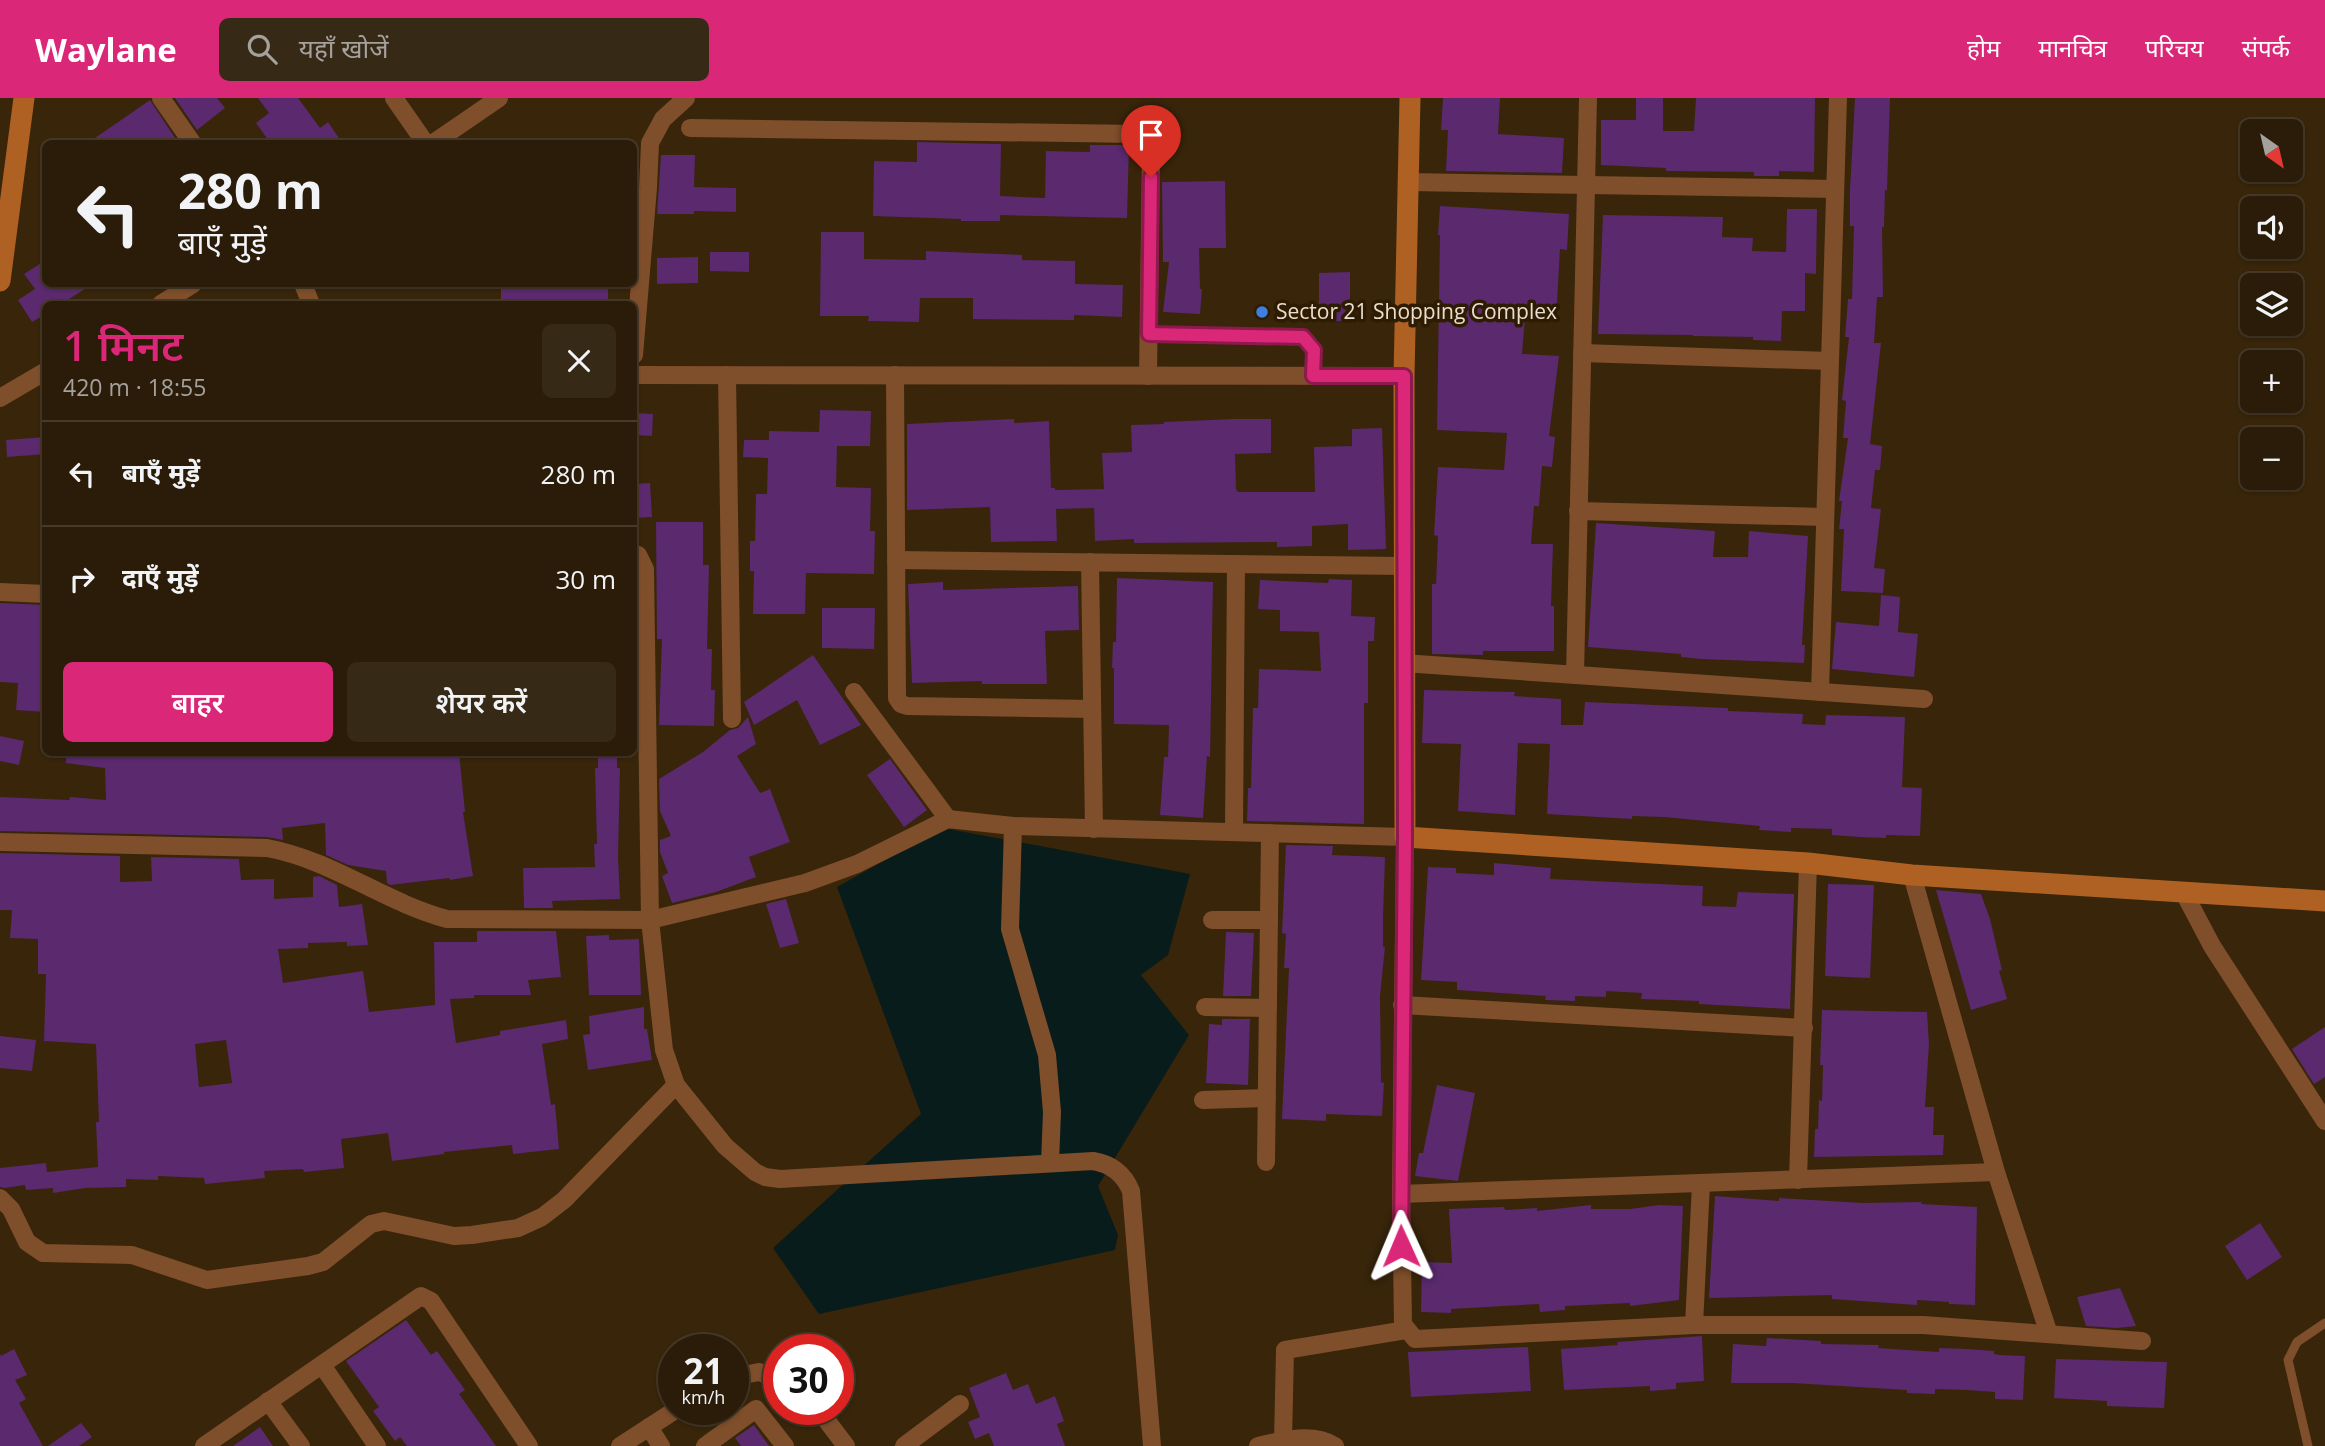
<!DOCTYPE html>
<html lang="hi">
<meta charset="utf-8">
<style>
:root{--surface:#2a1c08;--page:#362916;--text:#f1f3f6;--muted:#a5a19c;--line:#463a29;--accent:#db2777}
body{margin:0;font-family:"Open Sans","Noto Sans Devanagari",sans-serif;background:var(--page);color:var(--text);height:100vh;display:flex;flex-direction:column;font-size:26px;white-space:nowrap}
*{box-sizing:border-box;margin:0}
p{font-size:23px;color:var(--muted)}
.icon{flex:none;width:38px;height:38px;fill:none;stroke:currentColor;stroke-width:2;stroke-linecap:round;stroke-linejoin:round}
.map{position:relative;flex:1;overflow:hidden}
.sheet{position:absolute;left:42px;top:203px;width:595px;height:455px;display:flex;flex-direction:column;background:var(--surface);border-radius:10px;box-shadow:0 2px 5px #0004,0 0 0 2px var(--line)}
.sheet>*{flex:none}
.top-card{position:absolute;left:42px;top:42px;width:595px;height:147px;border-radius:10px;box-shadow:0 2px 5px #0004,0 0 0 2px var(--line);background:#2a1c08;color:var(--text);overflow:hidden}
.needle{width:46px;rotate:146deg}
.fabs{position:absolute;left:2240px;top:21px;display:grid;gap:14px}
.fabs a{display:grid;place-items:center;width:63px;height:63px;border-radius:10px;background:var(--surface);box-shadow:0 2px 5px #0004,0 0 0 2px var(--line);font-size:35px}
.speed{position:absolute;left:658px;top:1236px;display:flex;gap:14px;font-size:35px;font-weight:700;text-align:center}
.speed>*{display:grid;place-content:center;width:91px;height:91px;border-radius:50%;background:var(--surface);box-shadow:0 2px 5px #0004,0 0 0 2px var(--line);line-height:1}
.speed small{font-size:18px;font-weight:400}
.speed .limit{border:10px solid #d22;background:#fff;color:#111}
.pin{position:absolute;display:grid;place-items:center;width:60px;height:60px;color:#fff;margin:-72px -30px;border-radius:50% 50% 50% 0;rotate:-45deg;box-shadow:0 0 7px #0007}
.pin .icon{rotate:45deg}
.me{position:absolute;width:77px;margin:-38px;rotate:359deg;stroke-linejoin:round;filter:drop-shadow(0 0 5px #0008)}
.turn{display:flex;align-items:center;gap:24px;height:147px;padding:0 21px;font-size:32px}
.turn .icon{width:91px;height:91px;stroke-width:2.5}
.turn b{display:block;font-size:49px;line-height:60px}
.round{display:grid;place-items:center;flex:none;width:74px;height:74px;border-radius:10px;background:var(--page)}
.head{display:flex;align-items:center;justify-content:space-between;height:119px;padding:0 21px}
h1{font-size:42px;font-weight:600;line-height:52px;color:var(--accent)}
.cta{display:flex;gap:14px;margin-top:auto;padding:14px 21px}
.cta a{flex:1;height:80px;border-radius:10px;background:var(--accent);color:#fff;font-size:28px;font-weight:600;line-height:80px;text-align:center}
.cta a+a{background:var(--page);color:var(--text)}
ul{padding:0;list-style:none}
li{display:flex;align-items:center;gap:21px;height:105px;padding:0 21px;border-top:2px solid var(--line)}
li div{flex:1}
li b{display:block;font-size:26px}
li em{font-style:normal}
header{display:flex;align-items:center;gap:42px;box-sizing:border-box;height:98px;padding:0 35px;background:var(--accent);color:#fff}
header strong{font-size:33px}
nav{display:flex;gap:38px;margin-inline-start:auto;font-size:24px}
.search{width:490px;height:63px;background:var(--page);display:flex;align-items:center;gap:18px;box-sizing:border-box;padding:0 24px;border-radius:10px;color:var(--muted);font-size:26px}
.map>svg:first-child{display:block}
</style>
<header>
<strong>Waylane</strong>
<div class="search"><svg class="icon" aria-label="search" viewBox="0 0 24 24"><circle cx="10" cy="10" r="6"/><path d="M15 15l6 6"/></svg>यहाँ खोजें</div>
<nav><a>होम</a><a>मानचित्र</a><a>परिचय</a><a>संपर्क</a></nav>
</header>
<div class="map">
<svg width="2325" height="1348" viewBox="0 0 2325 1348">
<rect width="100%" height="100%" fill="#38250a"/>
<path fill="#091c1c" d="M943,730L1190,776L1168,857L1141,877L1189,937L1098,1088L1118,1137L1115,1152L819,1216L773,1150L921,1016L837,789Z"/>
<g fill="#5a296e" fill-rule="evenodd">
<path d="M175,0H217L225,10L197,32Z"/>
<path d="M258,0H298L320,30L328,24L343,46H271L256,25L269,15Z"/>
<path d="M1443,0H1500L1498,36L1564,40L1562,75L1446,73L1448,32H1441Z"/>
<path d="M1636,0H1663V33H1694L1696,0H1815L1814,74L1779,73V78H1754V74L1666,73V70L1601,67V22H1636Z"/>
<path d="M1855,0H1890L1887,92H1885L1884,129H1882L1883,199H1877L1874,245H1881L1870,346L1882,348L1880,372H1875L1871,410L1881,411L1874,470L1885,471L1883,495L1841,493L1844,431H1839L1842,403H1839L1848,340H1843L1846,303L1842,302L1849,239H1845L1848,201H1852L1854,128H1850V92Z"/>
<path d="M150,2L179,46H86L111,29Z"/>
<path d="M917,44L1001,46L1000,98L1045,100L1046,53L1090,54V47H1129L1127,120L1000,117V123H961V121L873,118L874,63L917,64Z"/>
<path d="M661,57H695L694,89L736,90V114L694,113V116H657Z"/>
<path d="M1225,83L1226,150H1199L1200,191H1202L1200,216L1163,214L1169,164H1163L1162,84Z"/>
<path d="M1440,108L1569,116L1567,152L1560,151L1556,222L1525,220L1522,256L1559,258L1549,338L1555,339L1552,369L1542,368L1539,408H1534L1531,446H1553L1551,508H1554V553H1483V557L1432,556V486H1436L1438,438L1434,437L1438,369L1504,372L1507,335L1437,332L1440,137H1438Z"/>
<path d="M1787,111H1817L1816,176L1805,175V213H1782L1781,243L1753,242V239L1693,238V237L1598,236L1603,117L1723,119L1722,139L1753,140L1752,153L1786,154Z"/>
<path d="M821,134H864V161L926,162V153L1022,157V162L1075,163V186L1123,187L1122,219L1074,217V222L973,221V200H920L919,224L868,223L869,218H820Z"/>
<path d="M710,154H749V174L710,173Z"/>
<path d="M698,159V185L657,186V160Z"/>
<path d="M46,162V186H93L61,206H46V216L32,224L18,202L35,191L24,176Z"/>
<path d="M1350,174V223H1319V175Z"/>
<rect x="501" y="186" width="107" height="20"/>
<path d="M820,312L871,313L870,348H837L836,389L871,390L870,433H875L874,476L806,475L805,516H753L754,473H750V443H755L756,396H767L768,360L743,359L744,342H769V333L819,334Z"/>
<path d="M634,315L653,316L652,338L634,337Z"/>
<path d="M1014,321V325L1049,323L1051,390H1055V392L1104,391L1102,355L1132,354L1131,327L1164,326V324L1234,321H1271V355L1235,356L1236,391L1238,394H1315L1314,349L1352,348V331L1382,330L1386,451L1348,452V426L1312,428V448L1277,449V444L1134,445V441L1095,443L1094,410L1056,411L1057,443L991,444L990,409L907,412V326Z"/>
<path d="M46,339V356L7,359L6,342Z"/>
<path d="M650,385L652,419L634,420V386Z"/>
<path d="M656,424H703V467H709L707,551H712L711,592H715L714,628L659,627L662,541H657Z"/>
<path d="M1596,425L1715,433L1713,459H1748L1749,433L1808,438L1802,547H1805L1804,565L1701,561L1681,559V556L1588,549Z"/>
<path d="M1117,480L1213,484L1210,659L1207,658L1203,720L1160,717L1164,659H1168L1169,627L1114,626V570H1112L1113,544H1116Z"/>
<path d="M1329,481L1352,482L1351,518L1375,519L1374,543H1368V605H1364V726L1247,723L1248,690H1251L1253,610H1258L1259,571L1321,573L1319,534L1280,533V512L1258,511L1260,482L1328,485Z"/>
<path d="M943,484V492L1078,488L1079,532L1045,533L1047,586H982V583L912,585L908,486Z"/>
<path d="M1881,497L1900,499L1898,534L1918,536L1914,579L1832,571L1836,524L1879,528Z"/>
<path d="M0,505L46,507V614L16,612L18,585L0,584Z"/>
<path d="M822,510H875L874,551L822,550Z"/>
<path d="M813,557L861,627L820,647L797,602L754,627L744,604Z"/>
<path d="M1424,592L1515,594L1514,598L1561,601V627H1583L1585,604L1728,610V613L1803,616L1802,626L1825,627L1826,617L1905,619L1902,689L1922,690L1920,738L1886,737V740L1859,739L1832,737V731L1791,730V734L1759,732L1760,728L1664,719L1632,718V721L1547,716L1550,646L1518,645L1515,717L1458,713L1461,646L1422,645Z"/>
<path d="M748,619L756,646L737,658L760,695L770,691L790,744L749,759L756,779L716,794L672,805L662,778L668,775L660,754V742L671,738L660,713L659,681L703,654L730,632L738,630Z"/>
<path d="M0,638L24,643L19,667L0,663Z"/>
<path d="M66,654H314V658L339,654H459L465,714H463L473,778L450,782L449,780L390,787L387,785L386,773L348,767L326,757L325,725L282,730L283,742L267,739L0,733V699L69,702L70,699L106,702L105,670L66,665Z"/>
<path d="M598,654H617V670H620L618,758L620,801L552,803L553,810H524L523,770L595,769L594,746H597L595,670H598Z"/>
<path d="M890,661L927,712L904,729L867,677Z"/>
<path d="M1286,747L1333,748L1332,757L1385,759L1383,820V849H1385L1380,898L1381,984L1384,985L1382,1018L1326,1016V1023L1282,1021L1289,870H1284L1286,836L1282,835Z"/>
<path d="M0,755L120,758V784L152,783L151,759L239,761L241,782L274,781V801L313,799V779L319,778L337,787L339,809L362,806L368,847L347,848V844L308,845V850L278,851L283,885L363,873L369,914L435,907L434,844H477V833H556L561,879L528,882L531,897H474V900L450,901L456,945L500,937V933L566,922L568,941L542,946L551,1007L555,1006L559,1051L513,1056L512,1047L444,1054V1056L392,1063L388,1035L341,1041L344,1070L304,1074L303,1071L264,1073L265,1080L205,1086L204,1080L158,1078V1082L126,1081V1089L85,1090L53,1095V1090L26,1092L25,1087L5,1090L0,1089V1070L46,1065L47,1074L98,1069L96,1024H99L96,946L44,943L46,876H38V841L10,840L12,812H0ZM226,942L232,985L199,989L195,946Z"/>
<path d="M1494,765L1551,770L1550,781L1703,788L1702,808L1736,809L1738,794L1794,796L1790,911L1699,906V903L1641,901L1642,895L1606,893V899L1575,898V903L1545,902L1546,898L1457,892V884L1421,882L1428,769L1456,770V775L1494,777Z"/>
<path d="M1828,786L1874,787L1870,880L1825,878Z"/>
<path d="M1936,792L1981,796L1990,821L2002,872L1999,873L2007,901L1971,912Z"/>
<path d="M786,801L799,845L780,850L766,806Z"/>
<path d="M1226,834L1254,835L1251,898H1223Z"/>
<path d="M609,837V842L639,841L641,897H589L586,838Z"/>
<path d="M644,909V931H647L652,962L588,972L583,937L590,936L589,918Z"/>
<path d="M1822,912L1927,914L1929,946L1925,1009H1934L1933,1037H1944L1943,1057L1814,1059L1815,1031H1818L1819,1002L1822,1003L1823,967H1820Z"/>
<path d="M1222,921H1250L1248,987L1206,985L1209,926L1222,927Z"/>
<path d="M2325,929V979L2314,986L2292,951Z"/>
<path d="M0,938L36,942L32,973L0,970Z"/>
<path d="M1437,987L1475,995L1458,1083L1415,1078L1419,1055H1423Z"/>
<path d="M1715,1098L1779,1103V1100L1863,1105L1922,1104L1921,1106L1977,1109L1975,1207L1949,1206V1204L1917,1202V1207L1832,1201V1197L1709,1200Z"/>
<path d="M1591,1107V1111H1630L1659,1107L1683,1108L1679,1202L1630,1208V1205L1565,1208V1212L1540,1214L1539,1206L1451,1211V1215L1421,1214L1422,1164L1452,1165L1449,1111L1504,1109L1505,1112L1537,1110V1113Z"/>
<path d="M2260,1125L2282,1159L2247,1182L2225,1148Z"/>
<path d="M2120,1190L2136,1228L2117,1230L2086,1228L2077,1199Z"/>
<path d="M406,1222L431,1257L437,1253L465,1292L459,1296L496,1348H407L400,1339L395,1343L373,1313L379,1309L346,1263Z"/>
<path d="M1702,1238L1704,1283L1676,1285V1291L1650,1293V1288L1564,1292L1561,1251L1618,1247L1617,1244Z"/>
<path d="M1767,1240L1821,1243V1246L1879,1247L1878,1250L1907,1252L1939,1254V1250L1967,1251L1994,1253V1256L2000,1257L2025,1258L2023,1302L1995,1301V1294L1967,1292L1935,1291V1296L1907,1295V1292L1792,1285H1731L1733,1246L1766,1248Z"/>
<path d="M1528,1249L1531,1293L1411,1299L1408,1254Z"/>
<path d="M14,1251L27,1277L15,1282L26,1301L19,1305L43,1348H0V1256L1,1258Z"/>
<path d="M2056,1261L2167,1264L2164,1310L2107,1308V1303L2054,1300Z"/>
<path d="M1006,1275L1013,1292L1028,1286L1036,1306L1055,1298L1064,1323L1057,1326L1065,1348H994L989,1335L975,1341L968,1324L980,1319L969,1290Z"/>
<path d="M81,1325L92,1339L79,1348H48Z"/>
<path d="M754,1327L769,1348H741L735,1340Z"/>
<path d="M260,1329L273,1348H233Z"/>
</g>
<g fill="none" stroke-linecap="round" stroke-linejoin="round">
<g stroke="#7f4e2b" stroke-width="9">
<path d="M1149,236L1303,239C1317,248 1315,263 1313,278"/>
<path d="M2308,1348L2288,1262L2297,1244L2325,1225"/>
</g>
<g stroke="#7f4e2b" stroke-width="18">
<path d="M161,0L193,46"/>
<path d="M394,0L426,46"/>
<path d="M690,30L1139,36L1148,44L1151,53L1148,278"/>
<path d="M432,46L499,0"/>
<path d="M1408,84L1835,91"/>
<path d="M303,186L311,206"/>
<path d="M161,206L193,186"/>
<path d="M1582,255L1830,263"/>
<path d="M634,257L648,90L650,45L663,21L686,0"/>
<path d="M634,277L1404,278"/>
<path d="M727,277L732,621"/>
<path d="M895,277L897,600L901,606L907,608L1092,611"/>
<path d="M0,300L46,273"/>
<path d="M1578,413L1825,419"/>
<path d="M634,456L638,457L645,471L650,822L664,952L676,987L725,1048L755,1074L765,1079L780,1081L1093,1063C1112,1066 1124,1076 1131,1093L1152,1348"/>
<path d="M896,462L1404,468"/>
<path d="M1090,464L1094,731"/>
<path d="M0,494L46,496"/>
<path d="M1403,565L1924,601"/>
<path d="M1575,577L1588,0"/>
<path d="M854,594L948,721"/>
<path d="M1820,594L1838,0"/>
<path d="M1013,728L1010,831L1047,957L1052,1014L1050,1065"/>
<path d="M1234,734L1236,466"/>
<path d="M0,744L267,750C332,762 384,804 447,821L650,822L805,785L857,766L948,721L1013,728L1405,739L1401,1096L1403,1226L1415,1241L1694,1227H1923L2142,1243"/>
<path d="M1912,777L1996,1074L2049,1236"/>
<path d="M2183,793L2212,848L2325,1023"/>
<path d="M1212,822H1269"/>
<path d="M1402,907L1804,930"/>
<path d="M1205,909L1268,910"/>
<path d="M1203,1002L1267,1000"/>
<path d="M1266,1064L1270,735"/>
<path d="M1798,1082L1808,765"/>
<path d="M1401,1096L1996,1074"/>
<path d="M0,1100L11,1111L27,1144L43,1155L132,1157L207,1182L308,1168L323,1164L371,1126L384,1123L454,1138L472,1137L518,1130L542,1119L564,1102L676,987"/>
<path d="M1694,1227L1701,1086"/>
<path d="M322,1267L377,1348"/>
<path d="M733,1279L759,1274L779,1281"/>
<path d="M268,1303L301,1348"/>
<path d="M818,1311L846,1348"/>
<path d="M649,1329L661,1348"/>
<path d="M1283,1343L1285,1252L1406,1232"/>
<path d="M204,1348L421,1198L431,1203L529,1348"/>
<path d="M620,1348L677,1311"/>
<path d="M705,1348L756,1311L785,1348"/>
<path d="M904,1348L960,1306"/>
<path d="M1258,1348C1283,1342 1313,1334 1335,1348"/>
</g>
<g stroke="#ae6122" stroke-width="21">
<path d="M1410,0L1404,278L1405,739L1808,765L1912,777L2325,803"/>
<path d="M0,183L24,0"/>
</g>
</g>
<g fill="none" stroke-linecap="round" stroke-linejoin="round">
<defs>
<path id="route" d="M1151,79L1149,236L1303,239L1314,252L1313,278H1404L1405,739L1401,1148"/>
</defs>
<use href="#route" stroke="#8e194d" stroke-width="18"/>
<use href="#route" stroke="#db2777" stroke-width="12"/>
</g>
<circle fill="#3f7fe0" stroke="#2d1c02" stroke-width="2.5" cx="1262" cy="214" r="7"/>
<g text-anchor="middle" stroke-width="7" stroke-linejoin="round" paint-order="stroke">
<g font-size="21" fill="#eadecf" stroke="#2d1c02" text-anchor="start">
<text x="1276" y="221">Sector 21 Shopping Complex</text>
</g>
</g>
</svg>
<div class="fabs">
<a><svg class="needle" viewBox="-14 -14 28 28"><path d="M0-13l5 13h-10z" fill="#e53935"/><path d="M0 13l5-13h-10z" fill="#a5a19c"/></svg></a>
<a><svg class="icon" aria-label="sound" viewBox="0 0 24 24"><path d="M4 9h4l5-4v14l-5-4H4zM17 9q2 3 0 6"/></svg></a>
<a><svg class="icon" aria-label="layers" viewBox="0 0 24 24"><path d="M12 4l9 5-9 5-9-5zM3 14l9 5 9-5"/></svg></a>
<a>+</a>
<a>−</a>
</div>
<div class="speed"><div>21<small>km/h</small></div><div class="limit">30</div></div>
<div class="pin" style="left:1151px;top:79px;background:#d93025"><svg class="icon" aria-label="arrive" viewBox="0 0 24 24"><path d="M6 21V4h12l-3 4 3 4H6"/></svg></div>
<svg class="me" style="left:1401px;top:1148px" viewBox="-20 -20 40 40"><path d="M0-17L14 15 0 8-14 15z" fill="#db2777" stroke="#fff" stroke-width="4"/></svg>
<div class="top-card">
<div class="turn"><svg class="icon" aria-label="left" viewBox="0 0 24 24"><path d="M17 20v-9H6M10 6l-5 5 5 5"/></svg><div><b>280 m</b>बाएँ मुड़ें</div></div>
</div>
<section class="sheet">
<div class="head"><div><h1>1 मिनट</h1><p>420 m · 18:55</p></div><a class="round"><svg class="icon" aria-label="close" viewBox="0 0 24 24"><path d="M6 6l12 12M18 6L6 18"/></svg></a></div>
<ul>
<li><svg class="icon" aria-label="left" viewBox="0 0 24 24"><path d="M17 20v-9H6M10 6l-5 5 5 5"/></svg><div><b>बाएँ मुड़ें</b></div><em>280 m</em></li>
<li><svg class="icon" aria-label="right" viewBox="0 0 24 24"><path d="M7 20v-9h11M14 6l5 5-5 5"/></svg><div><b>दाएँ मुड़ें</b></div><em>30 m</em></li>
</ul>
<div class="cta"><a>बाहर</a><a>शेयर करें</a></div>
</section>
</div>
